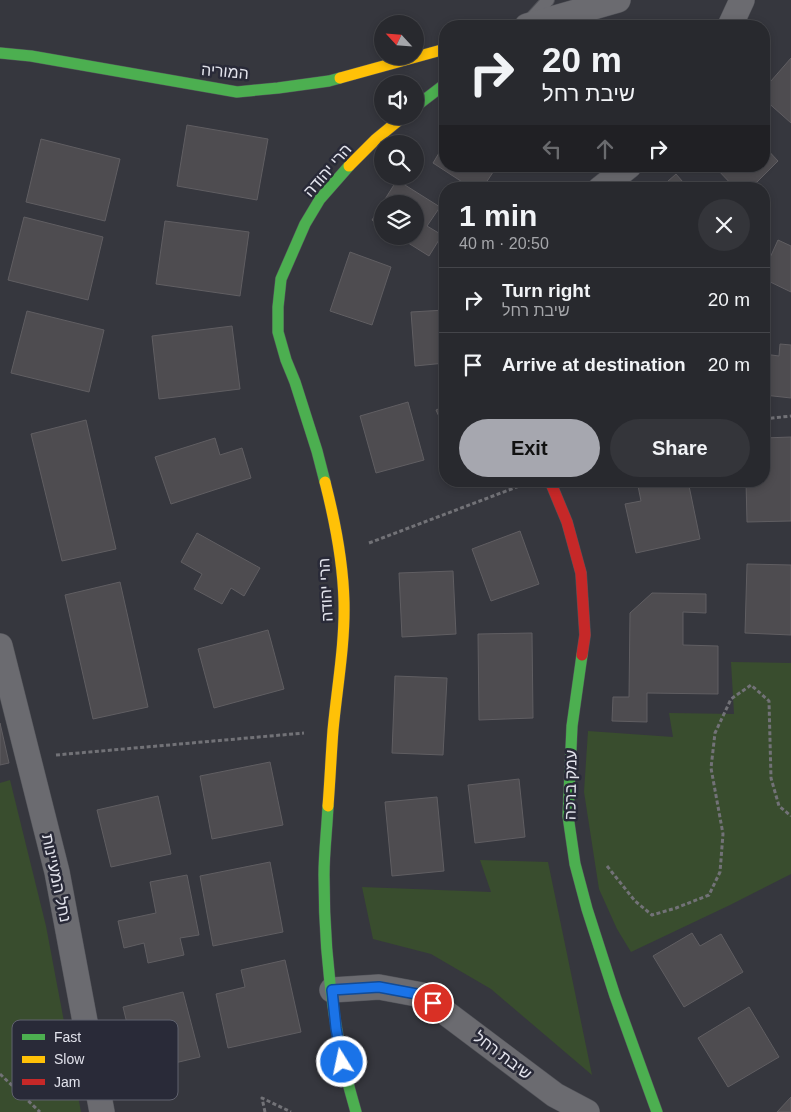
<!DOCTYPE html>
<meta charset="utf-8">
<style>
:root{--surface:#28292e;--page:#34353a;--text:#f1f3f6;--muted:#a5a6aa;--line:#44454a;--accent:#a6a7af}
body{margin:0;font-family:Helvetica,"Noto Sans Hebrew",sans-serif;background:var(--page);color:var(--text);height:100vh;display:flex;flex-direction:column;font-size:19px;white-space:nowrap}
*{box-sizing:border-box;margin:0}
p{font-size:16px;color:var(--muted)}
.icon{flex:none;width:28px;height:28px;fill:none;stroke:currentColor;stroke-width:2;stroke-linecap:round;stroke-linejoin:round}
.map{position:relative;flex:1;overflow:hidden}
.sheet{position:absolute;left:439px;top:182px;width:331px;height:305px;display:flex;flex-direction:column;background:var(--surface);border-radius:20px;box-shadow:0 2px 8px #0003,0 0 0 1px var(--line)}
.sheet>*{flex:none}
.guide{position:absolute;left:439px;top:20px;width:331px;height:152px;border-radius:20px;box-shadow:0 2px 8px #0003,0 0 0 1px var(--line);background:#28292e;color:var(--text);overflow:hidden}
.needle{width:32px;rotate:296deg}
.fabs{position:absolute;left:374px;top:15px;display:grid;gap:10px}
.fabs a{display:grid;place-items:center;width:50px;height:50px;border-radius:50%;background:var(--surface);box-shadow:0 2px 8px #0003,0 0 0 1px var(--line);font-size:25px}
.pin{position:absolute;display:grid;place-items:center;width:42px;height:42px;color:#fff;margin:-21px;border:2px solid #fff;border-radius:50%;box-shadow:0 1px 5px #0007}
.me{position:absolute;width:55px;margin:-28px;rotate:350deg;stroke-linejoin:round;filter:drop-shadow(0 0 4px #0008)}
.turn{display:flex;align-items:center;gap:18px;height:105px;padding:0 20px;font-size:22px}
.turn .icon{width:65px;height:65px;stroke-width:2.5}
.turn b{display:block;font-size:35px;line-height:42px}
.lanes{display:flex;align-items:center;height:48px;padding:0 20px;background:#0003;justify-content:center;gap:25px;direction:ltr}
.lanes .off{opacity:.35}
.round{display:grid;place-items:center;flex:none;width:52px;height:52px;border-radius:26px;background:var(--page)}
.head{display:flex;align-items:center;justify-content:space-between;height:85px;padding:0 20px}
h1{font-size:30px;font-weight:800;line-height:38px}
.primary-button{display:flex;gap:10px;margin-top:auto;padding:10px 20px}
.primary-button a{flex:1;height:58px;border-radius:30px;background:var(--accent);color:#111;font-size:20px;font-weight:800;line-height:58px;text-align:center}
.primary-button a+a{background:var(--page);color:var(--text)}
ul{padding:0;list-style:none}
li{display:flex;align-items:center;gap:15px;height:65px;padding:0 20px;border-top:1px solid var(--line)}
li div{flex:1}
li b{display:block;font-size:19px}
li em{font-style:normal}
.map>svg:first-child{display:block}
</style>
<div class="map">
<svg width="791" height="1112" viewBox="0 0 791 1112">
<rect width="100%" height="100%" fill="#36373e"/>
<g fill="#394d2e">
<path d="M731,662L791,663V874L730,905L631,952L617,929L599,889L584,792L588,731L673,737L669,713L734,714Z"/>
<path d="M10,780L46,926L81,1112H0V783Z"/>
<path d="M480,860L548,862L592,1075L491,989L431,954L373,939L362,887L491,892Z"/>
</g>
<g fill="#4e4c50" stroke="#605e62">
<path d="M791,58V123L764,99V89Z"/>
<path d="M187,125L268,139L257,200L177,186Z"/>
<path d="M41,139L120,159L105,221L26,202Z"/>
<path d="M445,143V166H497L482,189H473L433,163Z"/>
<path d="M764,146L778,161L750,189H736L714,166H764Z"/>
<path d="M676,174L689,189H659Z"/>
<path d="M397,180L440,207L427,226L442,235L429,256L397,236H415V204H382V227L372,220Z"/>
<path d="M24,217L103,237L88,300L8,280Z"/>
<path d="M165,221L249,232L240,296L156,284Z"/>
<path d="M778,240L791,246V292L764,279V271Z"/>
<path d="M350,252L391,267L372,325L330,311Z"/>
<path d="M445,310V363L415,366L411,312Z"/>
<path d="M27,311L104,330L89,392L11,373Z"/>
<path d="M232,326L240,389L159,399L152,336Z"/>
<path d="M780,344L791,345V398L764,395V354L779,356Z"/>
<path d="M408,402L424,460L376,473L360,416Z"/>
<path d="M445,406V430L436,410Z"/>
<path d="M86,420L116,549L62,561L31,434Z"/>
<path d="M791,437V521L747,522L746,481H764V438Z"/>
<path d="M215,438L220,455L242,448L251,478L171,504L155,457Z"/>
<path d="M637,481H688L700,539L636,553L625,504L641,501Z"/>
<path d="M520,531L539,584L491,601L472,549Z"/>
<path d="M197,533L260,568L244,596L231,588L222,604L194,589L202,574L181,562Z"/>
<path d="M747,564L791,565V635L745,633Z"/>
<path d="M453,571L456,634L402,637L399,573Z"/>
<path d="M120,582L148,707L93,719L65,595Z"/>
<path d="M652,593L706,594V613L683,612V645L718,646V694L647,693V722L612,721L613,697H629L630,613Z"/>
<path d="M268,630L284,689L214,708L198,649Z"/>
<path d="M532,633L533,718L479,720L478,634Z"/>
<path d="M395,676L447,678L443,755L392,753Z"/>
<path d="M0,723L9,763L0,765Z"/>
<path d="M270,762L283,825L212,839L200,776Z"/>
<path d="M519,779L525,837L475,843L468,785Z"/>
<path d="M158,796L171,854L111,867L97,810Z"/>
<path d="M437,797L444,871L392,876L385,802Z"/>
<path d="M270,862L283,932L213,946L200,876Z"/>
<path d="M187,875L199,935L180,938L184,955L148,963L144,943L124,948L118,921L156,913L150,882Z"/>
<path d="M692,933L700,946L721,934L743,972L684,1007L653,956Z"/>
<path d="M285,960L301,1032L228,1048L216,994L245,987L241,970Z"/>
<path d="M183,992L200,1057L162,1066L156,1038L132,1044L123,1007Z"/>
<path d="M749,1007L779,1057L728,1087L698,1038Z"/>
<path d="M791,1097V1112H777Z"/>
</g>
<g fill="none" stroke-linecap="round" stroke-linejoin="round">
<defs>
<path id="lane" d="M528,22L548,0"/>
<g id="street">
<path d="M527,26L618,0"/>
<path d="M730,26L742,0"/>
<path d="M600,189L629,166"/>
<path d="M0,646L57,872L102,1112"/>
<path d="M332,990L379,987L422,995L555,1095L587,1112"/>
</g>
<g id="fast">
<path d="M0,53L31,56L237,92L278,88L329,81L340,78"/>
<path d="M415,107L445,84"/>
<path d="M325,482L317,451L295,382L286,360L278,332V307L281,279L305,224L320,199L349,166"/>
<path d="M582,655L572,726L568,816L575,864L587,909L615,996L657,1112"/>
<path d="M328,806C327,829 324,852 324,875C324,955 333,1035 356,1112"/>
</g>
<g id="slow">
<path d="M340,78L445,49"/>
<path d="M349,166L376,139L404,116"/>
<path d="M325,482C335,521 343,561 344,602C345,645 337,687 333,730C331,756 330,781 328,806"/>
</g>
<path id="jam" d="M550,481L567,522L581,573L585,635L582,655"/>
</defs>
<use href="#lane" stroke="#525359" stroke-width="14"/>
<use href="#street" stroke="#525359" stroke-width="26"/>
<use href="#fast" stroke="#525359" stroke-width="12"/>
<use href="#slow" stroke="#525359" stroke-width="12"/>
<use href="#jam" stroke="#525359" stroke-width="12"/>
<g stroke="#727277" stroke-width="3" stroke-dasharray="4 2.5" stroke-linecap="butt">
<path d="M764,419L791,416"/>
<path d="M369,543L522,485"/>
<path d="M56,755L304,733"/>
<path d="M607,866L635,901L652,915L676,908L709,895L720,872L723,834L711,768L715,733L731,699L751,685L769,701L771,778L779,806L791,816"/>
<path d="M0,1074L40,1112"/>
<path d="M265,1112L262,1098L291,1112"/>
</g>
<use href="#lane" stroke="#6b6b70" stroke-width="12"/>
<use href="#street" stroke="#6b6b70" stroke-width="25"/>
<use href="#fast" stroke="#4caf50" stroke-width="11"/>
<use href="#slow" stroke="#ffc107" stroke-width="11"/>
<use href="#jam" stroke="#c62828" stroke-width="11"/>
</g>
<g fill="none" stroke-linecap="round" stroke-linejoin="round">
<defs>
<path id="route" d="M342,1062L336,1028L332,990L379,987L422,995L433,1003"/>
</defs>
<use href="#route" stroke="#114b97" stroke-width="12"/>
<use href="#route" stroke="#1a73e8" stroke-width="9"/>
</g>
<g text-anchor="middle" stroke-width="5" stroke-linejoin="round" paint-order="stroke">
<g font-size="16" fill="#e2e3ec" stroke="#292a38">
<text transform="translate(225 71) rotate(5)" y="6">המוריה</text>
<text transform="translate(327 170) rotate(-49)" y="6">הרי יהודה</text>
<text transform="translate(325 590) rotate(-93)" y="6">הרי יהודה</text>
<text transform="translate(570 785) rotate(-89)" y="6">עמק ברכה</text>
<text transform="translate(57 878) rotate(78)" y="6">נחל המעיינות</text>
<text transform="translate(503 1055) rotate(37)" y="6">שיבת רחל</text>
</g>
</g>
<rect x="12" y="1020" width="166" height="80" rx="8" fill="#292a38" stroke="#60626e" stroke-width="1"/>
<rect x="22" y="1034" width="23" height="6" fill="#4caf50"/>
<rect x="22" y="1056" width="23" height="7" fill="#ffc107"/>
<rect x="22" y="1079" width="23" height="6" fill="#c62828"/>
<g font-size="14" fill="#e2e3ec">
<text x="54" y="1042">Fast</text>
<text x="54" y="1064">Slow</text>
<text x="54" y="1087">Jam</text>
</g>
</svg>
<div class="fabs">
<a><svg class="needle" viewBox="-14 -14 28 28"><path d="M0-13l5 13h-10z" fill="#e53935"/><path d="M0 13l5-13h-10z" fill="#a5a6aa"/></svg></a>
<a><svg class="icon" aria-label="sound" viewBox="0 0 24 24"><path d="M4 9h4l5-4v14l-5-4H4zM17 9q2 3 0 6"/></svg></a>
<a><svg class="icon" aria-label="search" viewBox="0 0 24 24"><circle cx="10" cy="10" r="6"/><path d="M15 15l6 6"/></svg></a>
<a><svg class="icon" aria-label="layers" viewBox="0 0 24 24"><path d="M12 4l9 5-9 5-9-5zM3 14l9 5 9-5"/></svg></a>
</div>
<div class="pin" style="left:433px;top:1003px;background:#d93025"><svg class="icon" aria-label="arrive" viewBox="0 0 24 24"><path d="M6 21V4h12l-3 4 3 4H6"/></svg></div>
<svg class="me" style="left:342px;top:1062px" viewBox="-20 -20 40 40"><circle r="17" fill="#1a73e8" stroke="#fff" stroke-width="3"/><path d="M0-11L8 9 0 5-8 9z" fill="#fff"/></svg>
<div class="guide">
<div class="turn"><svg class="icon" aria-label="right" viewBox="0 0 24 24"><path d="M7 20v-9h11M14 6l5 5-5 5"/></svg><div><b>20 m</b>שיבת רחל</div></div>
<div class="lanes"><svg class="icon off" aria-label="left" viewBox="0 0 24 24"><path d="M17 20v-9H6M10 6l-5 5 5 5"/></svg><svg class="icon off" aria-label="ahead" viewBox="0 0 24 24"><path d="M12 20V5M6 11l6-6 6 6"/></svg><svg class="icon" aria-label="right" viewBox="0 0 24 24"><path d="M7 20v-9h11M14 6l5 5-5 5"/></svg></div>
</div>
<section class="sheet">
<div class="head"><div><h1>1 min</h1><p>40 m · 20:50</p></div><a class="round"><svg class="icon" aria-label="close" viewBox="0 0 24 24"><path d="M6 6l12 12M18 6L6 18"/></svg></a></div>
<ul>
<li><svg class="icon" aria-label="right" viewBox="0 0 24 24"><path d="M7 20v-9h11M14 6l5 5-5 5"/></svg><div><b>Turn right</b><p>שיבת רחל</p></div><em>20 m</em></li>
<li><svg class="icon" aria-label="arrive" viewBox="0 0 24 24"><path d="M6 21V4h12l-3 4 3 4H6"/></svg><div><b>Arrive at destination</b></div><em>20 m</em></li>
</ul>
<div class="primary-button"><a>Exit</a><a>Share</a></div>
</section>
</div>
